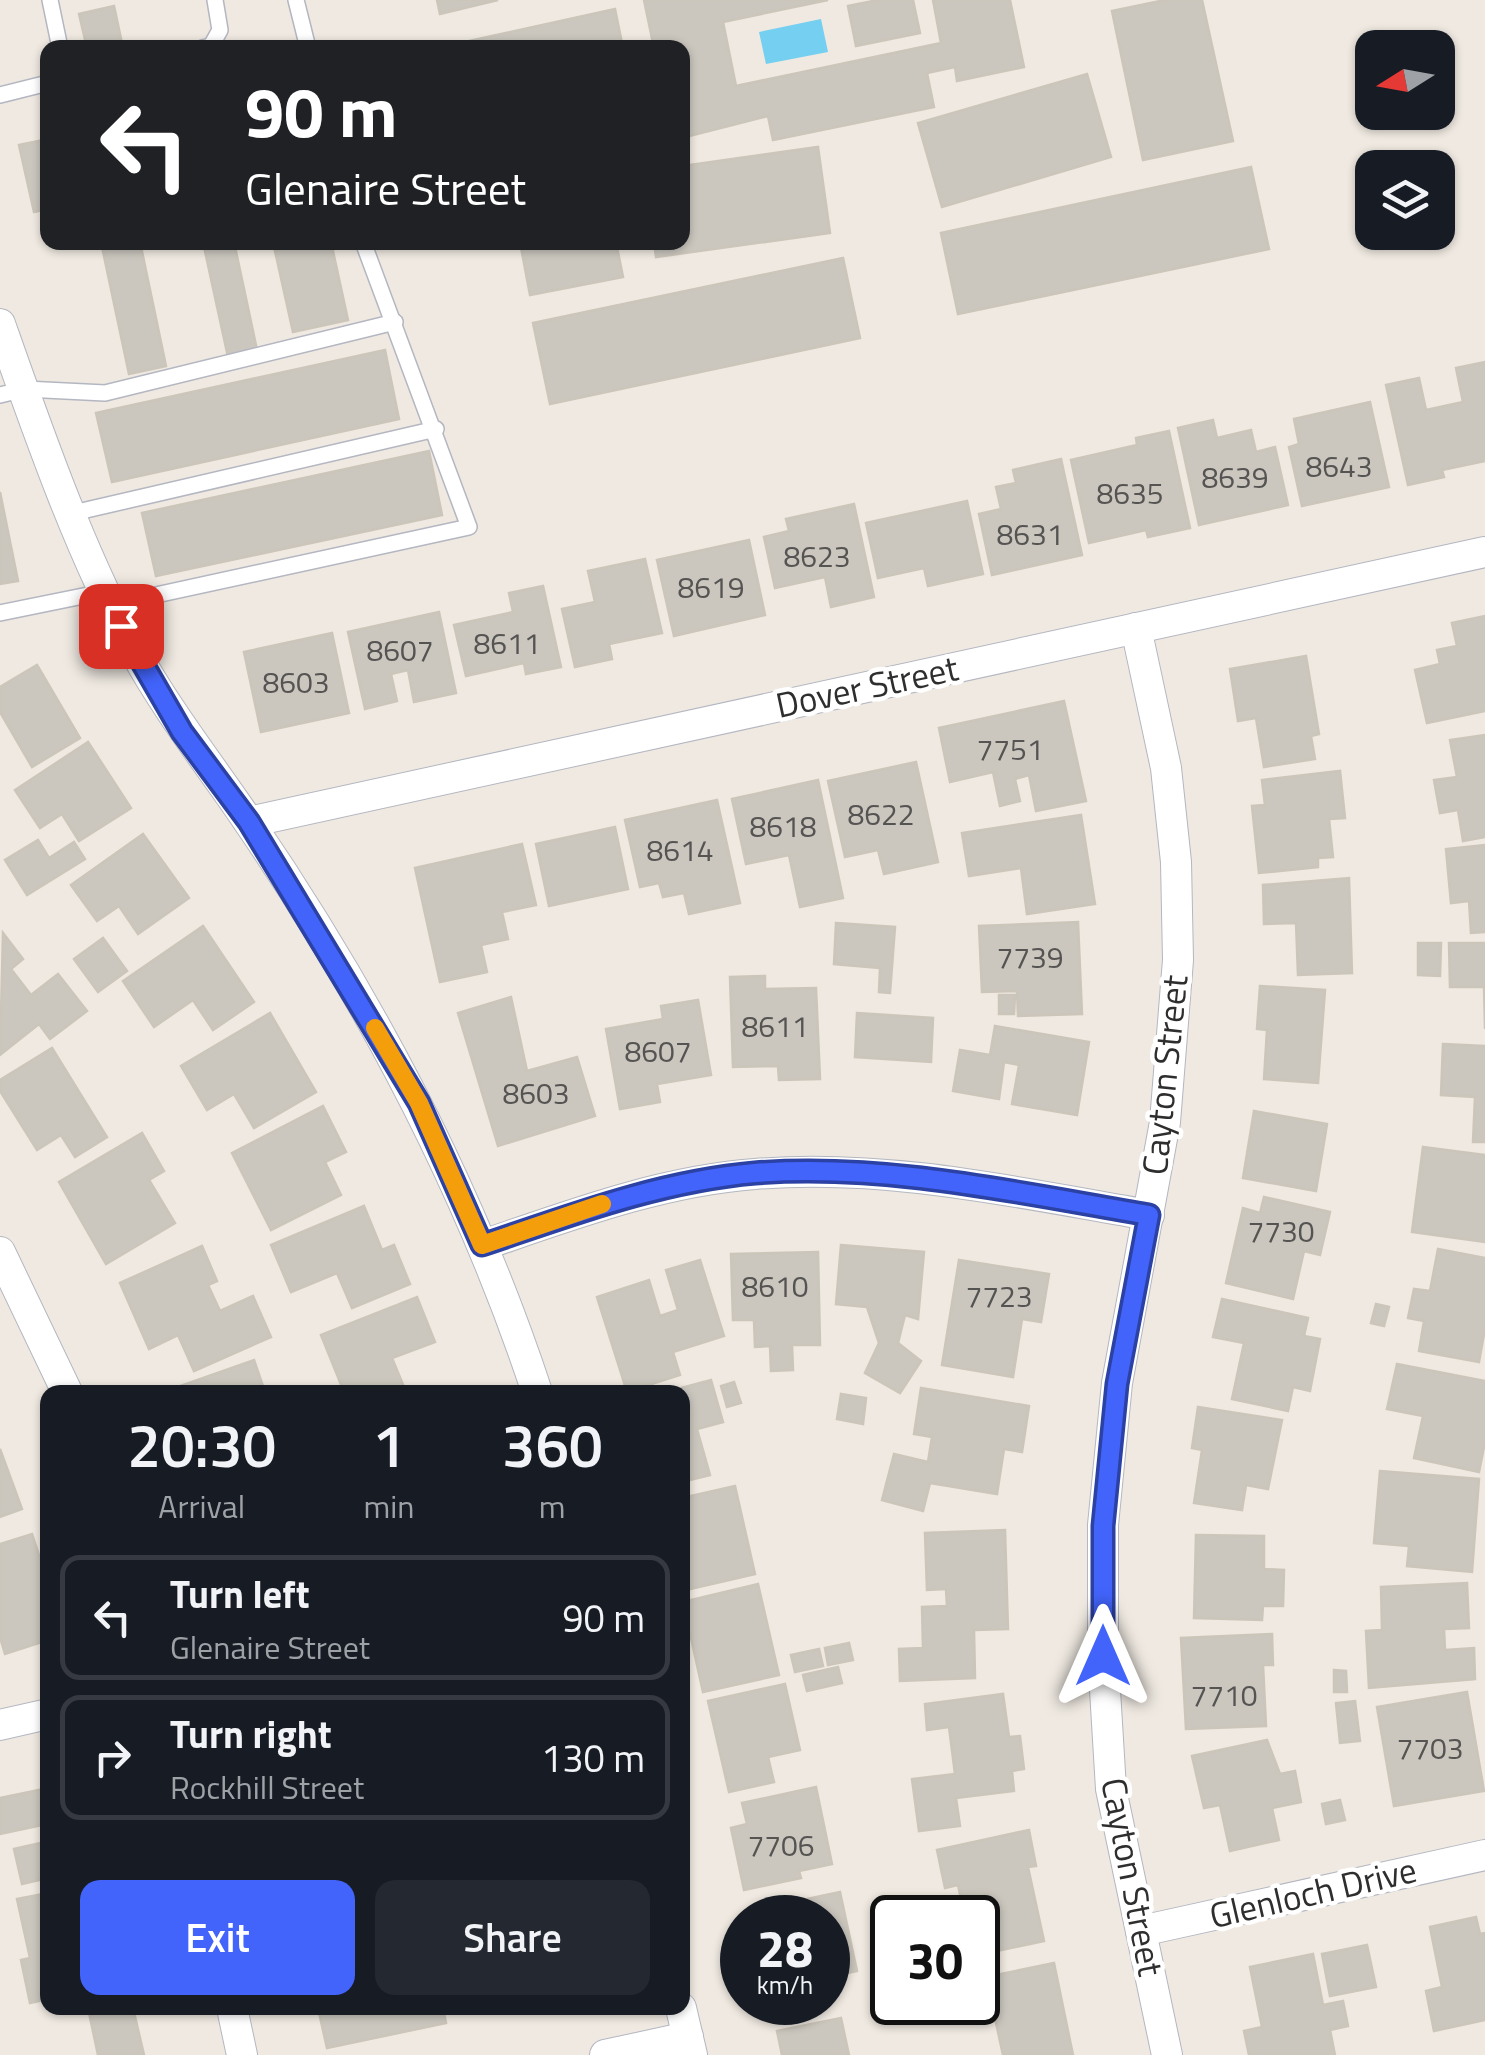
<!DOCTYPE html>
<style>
:root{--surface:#171b24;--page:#242831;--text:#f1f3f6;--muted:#9ea1a6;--line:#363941;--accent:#4264fb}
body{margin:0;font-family:"Titillium Web",sans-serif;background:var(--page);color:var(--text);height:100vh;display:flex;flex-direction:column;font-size:38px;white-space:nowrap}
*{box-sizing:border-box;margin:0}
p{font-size:32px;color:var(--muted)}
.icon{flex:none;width:55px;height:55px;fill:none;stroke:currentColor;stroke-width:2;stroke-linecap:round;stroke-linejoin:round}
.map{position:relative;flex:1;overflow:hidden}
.sheet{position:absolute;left:40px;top:1385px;width:650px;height:630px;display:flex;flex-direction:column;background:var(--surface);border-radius:20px;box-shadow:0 2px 8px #0004}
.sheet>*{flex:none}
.banner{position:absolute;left:40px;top:40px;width:650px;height:210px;border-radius:20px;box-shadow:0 2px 8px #0004;background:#202124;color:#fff;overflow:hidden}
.needle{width:65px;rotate:259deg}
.tools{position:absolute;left:1355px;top:30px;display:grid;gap:20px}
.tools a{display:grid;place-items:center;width:100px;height:100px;border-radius:20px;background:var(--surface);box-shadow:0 2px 8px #0004;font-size:50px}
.speed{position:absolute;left:720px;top:1895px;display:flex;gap:20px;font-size:50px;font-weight:700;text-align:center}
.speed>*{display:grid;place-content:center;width:130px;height:130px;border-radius:50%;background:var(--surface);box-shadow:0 2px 8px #0004;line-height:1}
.speed small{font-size:25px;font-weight:400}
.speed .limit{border:5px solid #111;border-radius:15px;background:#fff;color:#111}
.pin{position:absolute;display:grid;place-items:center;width:85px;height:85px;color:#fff;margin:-42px;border-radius:20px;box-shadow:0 5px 15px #0006}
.me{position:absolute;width:110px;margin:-55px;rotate:0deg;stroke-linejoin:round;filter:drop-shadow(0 0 8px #0008)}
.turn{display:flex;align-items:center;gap:35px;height:210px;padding:0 40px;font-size:45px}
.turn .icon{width:130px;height:130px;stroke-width:2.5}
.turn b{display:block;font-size:70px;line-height:85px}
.eta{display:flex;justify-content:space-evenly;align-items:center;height:170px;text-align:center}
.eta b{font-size:60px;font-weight:600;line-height:70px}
.cta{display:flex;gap:20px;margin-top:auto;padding:20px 40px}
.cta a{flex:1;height:115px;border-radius:20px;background:var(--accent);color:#fff;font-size:40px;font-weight:600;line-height:115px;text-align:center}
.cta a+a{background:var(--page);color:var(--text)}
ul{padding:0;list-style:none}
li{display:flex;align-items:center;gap:30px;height:125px;margin:0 20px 15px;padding:0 20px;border:5px solid var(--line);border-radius:20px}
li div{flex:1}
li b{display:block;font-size:38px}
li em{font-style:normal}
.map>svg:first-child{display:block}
</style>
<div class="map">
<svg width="1485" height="2055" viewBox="0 0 1485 2055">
<rect width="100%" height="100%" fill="#efe9e1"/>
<path fill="#75cff0" d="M821,19L828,52L766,64L759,32Z"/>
<g fill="#cbc7bf" stroke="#cbc5ba" stroke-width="2.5">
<path d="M437,0H498L440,14Z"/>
<path d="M644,0H828L723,22L736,86L941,43L933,0H1010L1024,67L957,81L955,67L927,73L934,107L773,140L768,116L682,138V48H654Z"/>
<path d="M878,0H913L920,33L856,46L848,6Z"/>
<path d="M1165,0H1202L1233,141L1143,160L1112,11Z"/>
<path d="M114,6L123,48H87L79,14Z"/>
<path d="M615,9L623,48L442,47Z"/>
<path d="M1087,74L1111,157L942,207L918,123Z"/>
<path d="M48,139V209L34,212L19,145Z"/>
<path d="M818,147L830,233L656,257L654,242H682V166Z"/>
<path d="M1251,167L1269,249L958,314L941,233Z"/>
<path d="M101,242H140L166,366L129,374Z"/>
<path d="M203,242H234L257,350L228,357Z"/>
<path d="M273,242H331L348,320L293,332Z"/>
<path d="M520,242H616L623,277L530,295Z"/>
<path d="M843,258L860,338L550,404L533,323Z"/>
<path d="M385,350L399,419L112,482L96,413Z"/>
<path d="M1485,362V461L1442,470L1444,477L1408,485L1386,385L1419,378L1426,410L1463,402L1456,368Z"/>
<path d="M1370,402L1389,487L1302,506L1289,447L1299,444L1294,419Z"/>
<path d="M1213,420L1217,438L1251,430L1256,452L1275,447L1288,505L1199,525L1178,428Z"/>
<path d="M1169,431L1190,528L1148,537L1146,530L1089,543L1071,460L1137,445L1136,438Z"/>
<path d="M429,451L442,515L156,576L142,513Z"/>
<path d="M1061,459L1082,555L992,575L979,514L1001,509L996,487L1016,483L1013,470Z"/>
<path d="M0,492L18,581L0,584Z"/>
<path d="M967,501L983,574L928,586L924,568L878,578L866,523Z"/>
<path d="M854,504L874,597L831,607L825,577L775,588L764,537L789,531L786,519Z"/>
<path d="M749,540L765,615L674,636L657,560Z"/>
<path d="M645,559L662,633L609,644L612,659L575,667L562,609L595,602L588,571Z"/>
<path d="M543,586L561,667L526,674L524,663L466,676L454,625L513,612L509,593Z"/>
<path d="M439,612L456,693L414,702L408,670L391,674L397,701L365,709L348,632Z"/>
<path d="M1485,616V711L1427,723L1415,670L1440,664L1437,650L1457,646L1452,623Z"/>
<path d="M332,633L349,713L261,732L244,652Z"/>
<path d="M1306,656L1319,734L1311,736L1315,759L1264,767L1256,718L1238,721L1230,669Z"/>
<path d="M37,665L80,738L32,767L0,712V687Z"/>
<path d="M1064,701L1086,801L1036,811L1029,775L1015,779L1020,801L1000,806L993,772L950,782L939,728Z"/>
<path d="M1485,735V837L1463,841L1458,810L1440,813L1434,780L1457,777L1450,740Z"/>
<path d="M88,742L131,808L79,841L62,814L40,828L15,790Z"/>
<path d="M916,762L938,862L884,874L878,850L845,857L828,781Z"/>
<path d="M1340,771L1345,818L1329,819L1333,857L1318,858V867L1259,873L1252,806L1265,805L1262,780Z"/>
<path d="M818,780L843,898L800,907L789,855L746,864L732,799Z"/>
<path d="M717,800L740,903L689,914L684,893L663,897L659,883L640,887L625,820Z"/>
<path d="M1081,815L1095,904L1027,914L1021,868L969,876L962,833Z"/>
<path d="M615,827L628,889L549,906L536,844Z"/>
<path d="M143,834L189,898L138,934L119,906L97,921L71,885Z"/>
<path d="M38,840L49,858L74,842L85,859L27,895L5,860Z"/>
<path d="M522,844L536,905L502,912L508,939L481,945L487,972L440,982L415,868Z"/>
<path d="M1485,845V932L1471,933L1469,901L1451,903L1446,849Z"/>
<path d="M1349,878L1352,973L1298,975L1296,923L1264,924L1263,885Z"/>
<path d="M1078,922L1082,1014L1018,1016L1017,991L982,992L979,926Z"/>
<path d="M836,923L895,927L890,993L879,992L880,968L834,964Z"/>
<path d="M203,926L254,1002L213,1030L193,1000L154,1027L123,981Z"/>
<path d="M3,933L23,959L11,969L31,995L58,974L87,1011L50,1039L39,1024L0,1055Z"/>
<path d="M103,938L127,971L98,992L74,959Z"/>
<path d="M1418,943H1441L1440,976L1418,975Z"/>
<path d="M1449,943H1485V1029L1484,987H1450Z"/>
<path d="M765,976V989L816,988L820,1079L779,1080L778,1066L733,1067L730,977Z"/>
<path d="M1260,986L1325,990L1318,1083L1264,1079L1267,1030L1257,1029Z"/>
<path d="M999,995H1015L1014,1014H999Z"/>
<path d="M511,997L527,1071L577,1057L595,1116L498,1146L458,1013Z"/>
<path d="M698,1000L711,1075L657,1084L660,1102L620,1109L606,1029L663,1019L661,1006Z"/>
<path d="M270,1013L316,1092L254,1128L234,1094L207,1110L181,1066Z"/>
<path d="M857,1013L933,1018L931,1062L855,1057Z"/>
<path d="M995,1026L1089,1042L1077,1115L1012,1104L1019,1065L1004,1062L999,1099L953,1091L960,1050L990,1055Z"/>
<path d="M1443,1044L1485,1046V1142H1473L1475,1097L1441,1095Z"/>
<path d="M52,1048L107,1137L75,1157L61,1135L37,1150L0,1091V1080Z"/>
<path d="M323,1106L346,1152L325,1162L341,1195L271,1230L232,1153Z"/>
<path d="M1254,1111L1327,1124L1316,1191L1243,1178Z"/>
<path d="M142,1133L164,1171L149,1180L175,1223L106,1264L59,1182Z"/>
<path d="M1423,1147L1485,1155V1242L1412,1232Z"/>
<path d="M1264,1197L1330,1212L1320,1255L1304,1251L1293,1299L1226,1283L1243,1208L1260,1213Z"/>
<path d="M364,1206L382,1250L394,1245L410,1284L352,1308L337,1273L291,1292L271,1245Z"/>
<path d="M841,1245L924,1252L918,1319L905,1315L898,1343L921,1361L900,1393L865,1373L879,1343L867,1307L836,1304Z"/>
<path d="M202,1246L217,1281L208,1285L220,1311L253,1296L271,1337L194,1371L178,1335L149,1349L120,1283Z"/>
<path d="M1438,1249L1485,1258V1328L1479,1362L1419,1351L1424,1321L1408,1318L1414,1289L1430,1291Z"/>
<path d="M818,1252L820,1345H792L793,1370L771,1371L770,1346L755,1347L754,1320H733L731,1254Z"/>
<path d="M700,1260L724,1336L673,1352L680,1375L627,1392L597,1297L649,1280L660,1316L678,1310L666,1270Z"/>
<path d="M959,1260L1049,1274L1041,1322L1022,1319L1013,1377L942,1365Z"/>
<path d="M417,1297L435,1342L392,1358L406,1392H344L321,1335Z"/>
<path d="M1222,1299L1308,1318L1304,1336L1320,1339L1310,1391L1293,1387L1288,1411L1232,1399L1244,1343L1213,1337Z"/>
<path d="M1376,1304L1389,1307L1384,1326L1371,1323Z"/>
<path d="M254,1360L265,1392H170L169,1390Z"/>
<path d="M1397,1364L1485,1381V1442L1479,1472L1414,1458L1423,1416L1387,1409Z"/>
<path d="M711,1380L723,1422L697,1429L710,1475L682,1482V1392H666Z"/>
<path d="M734,1382L741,1403L727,1407L721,1386Z"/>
<path d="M921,1388L1029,1406L1022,1452L1004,1449L997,1494L930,1483L923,1511L882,1500L894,1454L928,1462L932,1437L914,1434Z"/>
<path d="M841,1394L866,1398L863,1424L837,1419Z"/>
<path d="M1198,1407L1282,1420L1268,1489L1246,1485L1242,1510L1194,1503L1202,1450L1192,1448Z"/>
<path d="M0,1449L22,1509L0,1517Z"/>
<path d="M1380,1471L1479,1479L1472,1572L1407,1566L1409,1546L1374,1543Z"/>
<path d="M735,1486L755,1574L682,1591V1498Z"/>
<path d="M1005,1530L1008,1629L974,1630L975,1678L900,1681L899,1649L923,1648L922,1607L947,1606L946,1589L927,1590L925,1533Z"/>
<path d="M32,1534L48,1583V1640L5,1654L0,1637V1544Z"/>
<path d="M1196,1535L1264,1536V1569L1284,1570L1283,1606H1263L1262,1620L1194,1618Z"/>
<path d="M1467,1583L1469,1628L1444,1629L1445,1650L1474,1648L1475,1679L1369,1688L1366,1631L1382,1630L1381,1587Z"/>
<path d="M758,1584L779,1675L703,1692L683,1602Z"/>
<path d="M1272,1634L1273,1665H1263L1266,1726L1186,1729L1181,1638Z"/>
<path d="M849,1643L853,1660L828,1665L825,1648Z"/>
<path d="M819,1649L823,1666L795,1672L791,1655Z"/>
<path d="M838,1667L842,1683L807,1691L803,1675Z"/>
<path d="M1334,1670L1346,1671L1347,1692H1334Z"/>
<path d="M785,1684L800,1750L768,1757L774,1782L729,1792L708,1701Z"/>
<path d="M1467,1692L1484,1791L1394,1806L1377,1707Z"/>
<path d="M1003,1694L1009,1737L1020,1736L1024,1769L1012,1771L1014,1791L956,1798L960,1826L919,1831L912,1779L955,1774L949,1727L927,1730L925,1704Z"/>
<path d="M1355,1701L1360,1741L1340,1743L1336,1703Z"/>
<path d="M1267,1740L1280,1774L1295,1771L1301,1802L1272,1808L1279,1840L1230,1851L1220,1805L1204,1808L1192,1756Z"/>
<path d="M816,1787L832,1864L799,1871L801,1878L744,1890L731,1828L747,1824L742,1803Z"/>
<path d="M48,1788V1878L22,1884L14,1849L45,1842L42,1825L0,1834V1798Z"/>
<path d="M1340,1800L1345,1820L1326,1824L1322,1804Z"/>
<path d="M1029,1830L1036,1866L1028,1867L1044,1941L978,1955V1918H965L958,1885L945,1888L937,1850Z"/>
<path d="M840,1892L857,1971L828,1977V1918H762L760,1909Z"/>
<path d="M48,1893V1999L30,2003L21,1960L30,1958L17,1899Z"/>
<path d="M1476,1917L1480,1934L1485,1933V2020L1434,2031L1426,1991L1442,1987L1430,1927Z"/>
<path d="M1367,1945L1376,1987L1330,1996L1322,1954Z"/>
<path d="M1313,1954L1323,2005L1343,2001L1348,2026L1330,2030L1335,2055H1249L1244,2031L1262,2027L1250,1967Z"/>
<path d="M1054,1963L1073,2055H1003L986,1977Z"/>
<path d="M88,2008H133L144,2055H98Z"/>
<path d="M318,2008H443L446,2023L327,2048Z"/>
<path d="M841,2018L849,2055H782L777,2031Z"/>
</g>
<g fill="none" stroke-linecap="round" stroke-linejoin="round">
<defs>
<g id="lane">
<path d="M50,0L60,48"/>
<path d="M296,0L308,48"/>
<path d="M202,48L211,46L220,30L215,0"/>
<path d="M0,95L48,83"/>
<path d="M0,395L25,389L105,393L395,322"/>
<path d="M73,513L436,429"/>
<path d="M110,605L469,527L363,242"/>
<path d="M0,613L103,592"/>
</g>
<g id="street">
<path d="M0,324C37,429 81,556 135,652C168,712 210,765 248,821C369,998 470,1189 537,1392"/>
<path d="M1136,628L1166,768L1176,862L1178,960L1165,1122L1117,1383L1103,1525V1657L1111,1789L1167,2055"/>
<path d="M249,822L1485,552"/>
<path d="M483,1245C571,1215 661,1181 755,1174C887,1163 1019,1193 1149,1215"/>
<path d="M0,1252L67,1392"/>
<path d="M0,1725L48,1714"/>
<path d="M1141,1931L1485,1855"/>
<path d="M232,2008L242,2055"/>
<path d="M681,2008L692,2055"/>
<path d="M605,2055L688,2037"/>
</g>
</defs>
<use href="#lane" stroke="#b4b7c1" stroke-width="18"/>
<use href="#street" stroke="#b4b7c1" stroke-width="32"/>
<use href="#lane" stroke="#fff" stroke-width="15"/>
<use href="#street" stroke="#fff" stroke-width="30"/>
</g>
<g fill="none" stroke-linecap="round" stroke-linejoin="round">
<defs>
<path id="route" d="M121,626L182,732L249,822L419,1103L482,1245C571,1215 661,1181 755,1173C887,1163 1019,1193 1149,1215L1117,1384L1103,1526V1656"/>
</defs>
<use href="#route" stroke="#2b41a3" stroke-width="25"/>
<use href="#route" stroke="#4264fb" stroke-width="18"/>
<path stroke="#f59e0b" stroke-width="18" d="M375,1028L419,1103L482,1245L602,1204"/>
</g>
<g text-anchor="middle" stroke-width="9" stroke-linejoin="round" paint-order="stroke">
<g font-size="30" fill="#555452">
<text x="1339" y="477">8643</text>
<text x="1235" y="488">8639</text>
<text x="1130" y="504">8635</text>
<text x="1030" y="545">8631</text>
<text x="817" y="567">8623</text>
<text x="711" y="598">8619</text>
<text x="507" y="654">8611</text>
<text x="400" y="661">8607</text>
<text x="296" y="693">8603</text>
<text x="1010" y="760">7751</text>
<text x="881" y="825">8622</text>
<text x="783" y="837">8618</text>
<text x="680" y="861">8614</text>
<text x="1030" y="968">7739</text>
<text x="775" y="1037">8611</text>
<text x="658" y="1062">8607</text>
<text x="536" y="1104">8603</text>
<text x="1281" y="1242">7730</text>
<text x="775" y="1297">8610</text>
<text x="999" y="1307">7723</text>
<text x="1224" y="1706">7710</text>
<text x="1430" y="1759">7703</text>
<text x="781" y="1856">7706</text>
</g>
<g font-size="35" fill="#2e2e2e" stroke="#fff">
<text transform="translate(867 687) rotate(-12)" y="12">Dover Street</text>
<text transform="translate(1165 1075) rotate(-84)" y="12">Cayton Street</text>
<text transform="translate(1132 1877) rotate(79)" y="12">Cayton Street</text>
<text transform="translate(1313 1893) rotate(-13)" y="12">Glenloch Drive</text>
</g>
</g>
</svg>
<div class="tools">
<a><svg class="needle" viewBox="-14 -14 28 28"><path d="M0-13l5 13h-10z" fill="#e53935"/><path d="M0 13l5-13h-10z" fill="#9ea1a6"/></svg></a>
<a><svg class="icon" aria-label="layers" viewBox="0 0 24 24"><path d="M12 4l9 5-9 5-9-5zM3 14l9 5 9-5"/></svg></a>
</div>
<div class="speed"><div>28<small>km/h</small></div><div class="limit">30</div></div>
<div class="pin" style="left:121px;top:626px;background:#d93025"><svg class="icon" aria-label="arrive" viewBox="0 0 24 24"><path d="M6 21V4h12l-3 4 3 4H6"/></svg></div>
<svg class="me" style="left:1103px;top:1656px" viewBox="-20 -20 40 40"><path d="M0-17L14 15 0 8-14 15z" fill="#4264fb" stroke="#fff" stroke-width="4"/></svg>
<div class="banner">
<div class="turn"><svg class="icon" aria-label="left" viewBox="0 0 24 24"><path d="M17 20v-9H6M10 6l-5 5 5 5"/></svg><div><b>90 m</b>Glenaire Street</div></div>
</div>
<section class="sheet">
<div class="eta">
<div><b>20:30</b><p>Arrival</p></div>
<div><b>1</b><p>min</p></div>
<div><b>360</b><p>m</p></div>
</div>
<ul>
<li><svg class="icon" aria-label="left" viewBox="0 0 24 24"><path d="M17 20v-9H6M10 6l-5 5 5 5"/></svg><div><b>Turn left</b><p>Glenaire Street</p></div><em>90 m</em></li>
<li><svg class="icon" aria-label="right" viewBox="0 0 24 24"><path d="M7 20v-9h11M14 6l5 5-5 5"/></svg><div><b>Turn right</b><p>Rockhill Street</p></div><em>130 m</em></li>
</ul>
<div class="cta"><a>Exit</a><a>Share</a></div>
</section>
</div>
